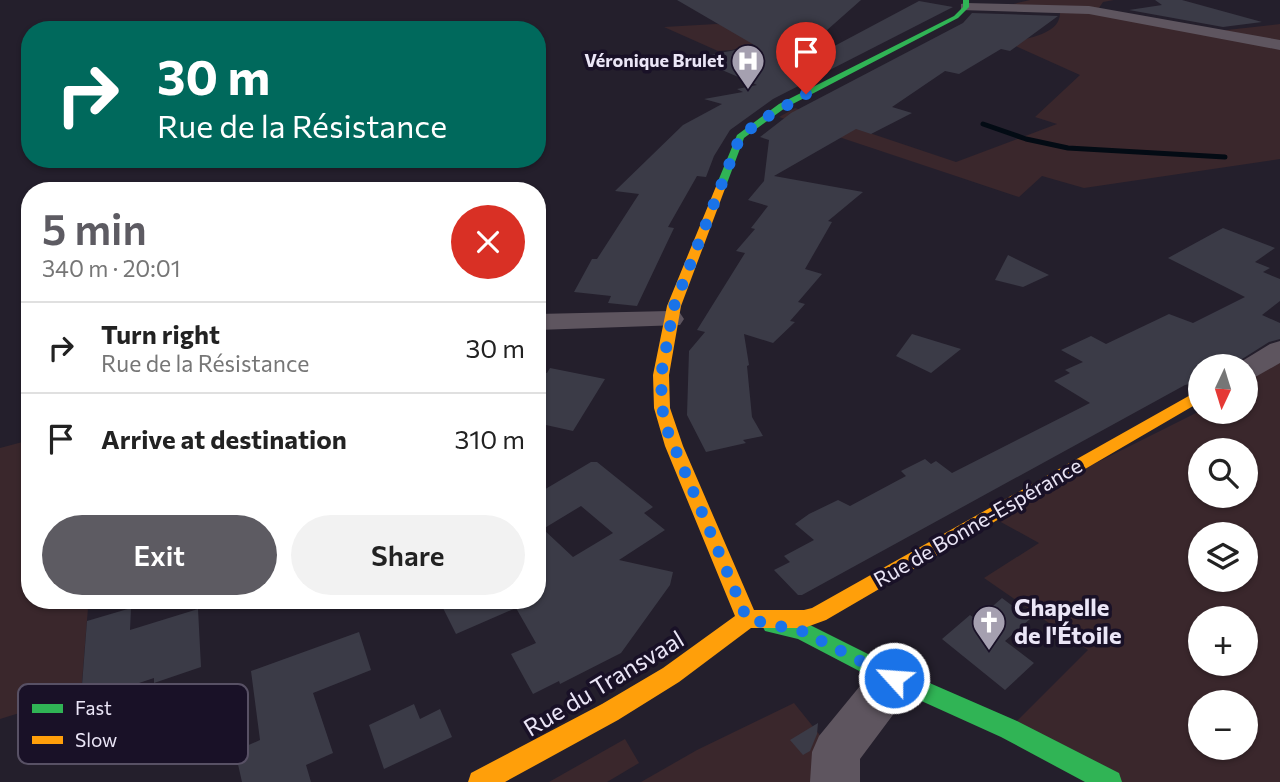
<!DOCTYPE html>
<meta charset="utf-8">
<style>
:root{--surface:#fff;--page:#f2f2f2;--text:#222;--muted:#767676;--line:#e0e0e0;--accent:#5d5b62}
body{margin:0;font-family:Commissioner,sans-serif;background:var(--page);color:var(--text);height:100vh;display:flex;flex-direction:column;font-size:26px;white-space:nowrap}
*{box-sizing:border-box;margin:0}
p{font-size:23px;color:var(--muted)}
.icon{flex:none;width:38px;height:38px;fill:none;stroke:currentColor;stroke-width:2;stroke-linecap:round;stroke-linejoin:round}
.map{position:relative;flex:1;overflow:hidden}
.sheet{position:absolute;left:21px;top:182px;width:525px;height:427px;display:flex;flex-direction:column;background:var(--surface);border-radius:28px;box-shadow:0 2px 5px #0004}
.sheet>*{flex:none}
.hud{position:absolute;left:21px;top:21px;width:525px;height:147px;border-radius:28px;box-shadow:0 2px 5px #0004;background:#00695c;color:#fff;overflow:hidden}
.needle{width:46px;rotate:184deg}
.tools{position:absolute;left:1188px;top:354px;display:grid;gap:14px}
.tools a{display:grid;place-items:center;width:70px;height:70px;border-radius:50%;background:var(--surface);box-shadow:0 2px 5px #0004;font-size:35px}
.pin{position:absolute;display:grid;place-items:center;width:60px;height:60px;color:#fff;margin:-72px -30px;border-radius:50% 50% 50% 0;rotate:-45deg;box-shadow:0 0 7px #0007}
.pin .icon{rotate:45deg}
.me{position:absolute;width:77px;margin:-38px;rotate:296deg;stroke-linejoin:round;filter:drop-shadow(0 0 5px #0008)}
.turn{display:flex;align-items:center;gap:24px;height:147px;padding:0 21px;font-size:32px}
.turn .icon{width:91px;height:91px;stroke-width:2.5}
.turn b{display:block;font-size:49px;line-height:60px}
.round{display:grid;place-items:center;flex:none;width:74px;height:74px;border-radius:37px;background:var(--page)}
.headline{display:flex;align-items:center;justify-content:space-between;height:119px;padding:0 21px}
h1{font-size:42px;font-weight:600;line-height:52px;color:var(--accent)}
.action{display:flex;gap:14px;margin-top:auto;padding:14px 21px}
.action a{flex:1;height:80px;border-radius:42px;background:var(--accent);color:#fff;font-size:28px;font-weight:600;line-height:80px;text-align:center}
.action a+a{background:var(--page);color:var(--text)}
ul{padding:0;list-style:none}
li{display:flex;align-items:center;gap:21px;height:91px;padding:0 21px;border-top:2px solid var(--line)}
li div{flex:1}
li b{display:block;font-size:26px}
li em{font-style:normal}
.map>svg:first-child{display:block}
</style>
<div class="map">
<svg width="1280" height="782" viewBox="0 0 1280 782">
<rect width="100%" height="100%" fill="#241f2c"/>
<g fill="#3a272c" fill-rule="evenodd">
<path d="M1030,0H1114L1103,2L1097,11L1209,32L1280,24V159L1084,188L1042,176L1019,197L779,117L795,108L956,162L1057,124L1035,117L1080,75L1009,43C1026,38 1060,35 1060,13L1005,6Z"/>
<path d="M716,24L791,32L732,50L718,51L664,27Z"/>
<path d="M1280,350V782H1110L1009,729L1088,650L984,578L1039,543L990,516L1200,411H1246V370ZM1200,450H1246V495H1200ZM1200,534H1246V579H1200ZM1200,618H1246V663H1200ZM1200,702H1246V747H1200Z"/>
<path d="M30,440V600H112L88,608L81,694L0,719V448Z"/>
<path d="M794,703L827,744L820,782H641L697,750Z"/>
<path d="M625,739L639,763L607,782H549Z"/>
</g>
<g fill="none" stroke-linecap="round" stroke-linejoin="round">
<path stroke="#030b14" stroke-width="5" d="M983,124L1026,139L1068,148L1225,157"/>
</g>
<g fill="#3b3b47" fill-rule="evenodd">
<path d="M677,0H861L791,62L795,67L919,1L953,7L773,99L730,130L714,156L706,177L697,176L668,227L674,228L637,306L608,303L611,296L574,292L592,259H597L639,194L615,191L683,125L722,104L704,99L743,92L737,89L757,85L694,58L756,46Z"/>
<path d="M1155,0H1182L1262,22L1223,27L1129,10L1162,5Z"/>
<path d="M972,13L1058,16L1010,51L1001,49L959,74L945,71L892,107L912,113L871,134L856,129L774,176L863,192L828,221L832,222L805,269L822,274L798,302L805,304L790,321L795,322L773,343L744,334L749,365L747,366L752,417L763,436L743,440L746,443L706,452L687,415L689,351L705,332L697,330L745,253L736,251L755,229L751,228L768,206L748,200L764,181L769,140L760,137L791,113L963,23Z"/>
<path d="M1223,228L1275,248L1255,262L1270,268L1263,272L1280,279V301L1262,315L1280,323V339L1269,342L1231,366H1200V382L1185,385L802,595H798L774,570L790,562L784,556L814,540L795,524L809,514L838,500L850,506L906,476L901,471L925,459L931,464L936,461L952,473L1090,403L1054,381L1070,373L1065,370L1083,362L1061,350L1091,336L1106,344L1169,314L1193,323L1245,297L1168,258Z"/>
<path d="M1008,255L1049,275L1023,287L995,280Z"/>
<path d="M912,334L961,349L931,373L896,356Z"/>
<path d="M550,368L605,379L573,431L537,423V371L547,373Z"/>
<path d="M591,462H597L653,507L644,513L665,530L619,560L673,572L670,585L621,653L560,684L559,681L533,694L511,654L536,643L516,608L456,634L439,600H537V494ZM581,506L613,533L573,557L543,529Z"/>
<path d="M1002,598L1030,619L1005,641L1034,663L1005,690L942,639L970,615L977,620Z"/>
<path d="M131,608L130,630L198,609L201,667L154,683V678L121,689V683L81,698L87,621Z"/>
<path d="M359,632L371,670L313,693L333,753L306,765L311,782H242L235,751L260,740L251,671Z"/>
<path d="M414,704L420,719L440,709L452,737L384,769L369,725Z"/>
<path d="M818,723L817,734L810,751L803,755L790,740Z"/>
</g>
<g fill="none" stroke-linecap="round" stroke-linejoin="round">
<g fill="#5e555f" fill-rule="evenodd">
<path d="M966,3L1089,6L1280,40V50L1089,14L961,10V4Z"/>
<path d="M670,311L680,313L684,319L680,325L537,330V314Z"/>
<path d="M1280,341V363L1257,376L1246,379V366H1234L1270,344Z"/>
<path d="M894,658L910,664L917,678L910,692L860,759V782H810L812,752L819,736L878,664Z"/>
</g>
<g fill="#30b455" fill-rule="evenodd">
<path d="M963,0H969V7L958,18L785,108L744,138L726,186L717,188L716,186L737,135L779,104L954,16L963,7Z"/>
<path d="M773,616L810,625L902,671L1017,721L1119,773L1122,782H1085L1001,737L886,685L798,639L765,631L762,625L765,619Z"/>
</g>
<path fill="#ff9f0a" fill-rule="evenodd" d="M717,184L726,186L681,306L669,375L670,408L683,446L754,610H804L812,608L1194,393L1200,391V402L826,620L804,628H751L679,682L618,720L505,782H468L471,773L602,704L663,668L735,616L665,446L654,408L653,375L667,306Z"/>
</g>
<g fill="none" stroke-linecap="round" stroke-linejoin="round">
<path stroke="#1a73e8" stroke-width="12" stroke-dasharray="0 21.6" d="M806,94L760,121L740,137L674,306L661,375L662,408L668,432L747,619L802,631L894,678"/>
</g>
<defs>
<symbol id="hospital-pin" viewBox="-11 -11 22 30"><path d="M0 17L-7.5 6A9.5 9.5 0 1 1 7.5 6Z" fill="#a5a0b0" stroke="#191127"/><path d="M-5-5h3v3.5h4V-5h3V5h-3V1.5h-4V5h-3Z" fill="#fff"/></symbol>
<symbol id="church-pin" viewBox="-11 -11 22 30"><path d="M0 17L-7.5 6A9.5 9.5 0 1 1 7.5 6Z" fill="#a5a0b0" stroke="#191127"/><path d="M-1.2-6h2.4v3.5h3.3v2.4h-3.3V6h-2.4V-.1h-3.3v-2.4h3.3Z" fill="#fff"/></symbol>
</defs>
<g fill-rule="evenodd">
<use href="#hospital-pin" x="729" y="42" width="38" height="52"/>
<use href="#church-pin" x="970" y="603" width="38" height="52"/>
</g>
<g text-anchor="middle" stroke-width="7" stroke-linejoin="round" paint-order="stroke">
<g font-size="18" font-weight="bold" fill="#ebe6f7" stroke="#191127" text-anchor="end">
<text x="724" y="67">Véronique Brulet</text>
</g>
<g font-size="21" fill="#ebe6f7" stroke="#191127">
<text transform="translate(978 523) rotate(-30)" y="7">Rue de Bonne-Espérance</text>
</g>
<g font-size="24" font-weight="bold" fill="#ebe6f7" stroke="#191127" text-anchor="start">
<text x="1014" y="616">Chapelle<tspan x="1014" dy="28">de l'Étoile</tspan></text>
</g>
<g font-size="24" fill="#ebe6f7" stroke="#191127">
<text transform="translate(604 684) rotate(-31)" y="8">Rue du Transvaal</text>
</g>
</g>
<rect x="18" y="684" width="230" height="80" rx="10" fill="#191127" stroke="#585165" stroke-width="2"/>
<rect x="32" y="704" width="31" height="9" fill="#30b455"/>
<rect x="32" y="736" width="31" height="8" fill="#ff9f0a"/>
<g font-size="19" fill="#ebe6f7">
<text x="75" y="715">Fast</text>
<text x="75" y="747">Slow</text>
</g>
</svg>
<div class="tools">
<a><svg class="needle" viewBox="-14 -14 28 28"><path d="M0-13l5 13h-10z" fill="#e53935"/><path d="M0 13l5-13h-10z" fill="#767676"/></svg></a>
<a><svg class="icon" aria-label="search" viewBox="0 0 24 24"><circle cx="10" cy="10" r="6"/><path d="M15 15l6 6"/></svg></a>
<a><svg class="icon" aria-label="layers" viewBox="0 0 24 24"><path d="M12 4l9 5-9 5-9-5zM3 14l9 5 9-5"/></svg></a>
<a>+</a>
<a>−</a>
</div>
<div class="pin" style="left:806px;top:94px;background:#d93025"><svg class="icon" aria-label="arrive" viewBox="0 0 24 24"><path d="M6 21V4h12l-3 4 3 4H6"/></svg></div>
<svg class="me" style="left:894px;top:678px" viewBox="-20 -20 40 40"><circle r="17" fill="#1a73e8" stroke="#fff" stroke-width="3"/><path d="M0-11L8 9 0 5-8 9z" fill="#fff"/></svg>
<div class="hud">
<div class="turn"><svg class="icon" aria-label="right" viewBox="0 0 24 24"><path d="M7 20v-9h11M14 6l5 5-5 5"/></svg><div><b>30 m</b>Rue de la Résistance</div></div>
</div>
<section class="sheet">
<div class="headline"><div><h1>5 min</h1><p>340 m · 20:01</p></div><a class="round" style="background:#d93025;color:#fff"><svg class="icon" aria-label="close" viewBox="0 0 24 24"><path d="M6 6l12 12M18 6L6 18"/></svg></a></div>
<ul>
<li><svg class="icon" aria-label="right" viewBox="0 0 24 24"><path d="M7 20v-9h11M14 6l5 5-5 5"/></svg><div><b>Turn right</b><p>Rue de la Résistance</p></div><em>30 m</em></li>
<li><svg class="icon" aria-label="arrive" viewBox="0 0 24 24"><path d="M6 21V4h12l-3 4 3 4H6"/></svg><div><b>Arrive at destination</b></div><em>310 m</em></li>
</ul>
<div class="action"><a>Exit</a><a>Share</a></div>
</section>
</div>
